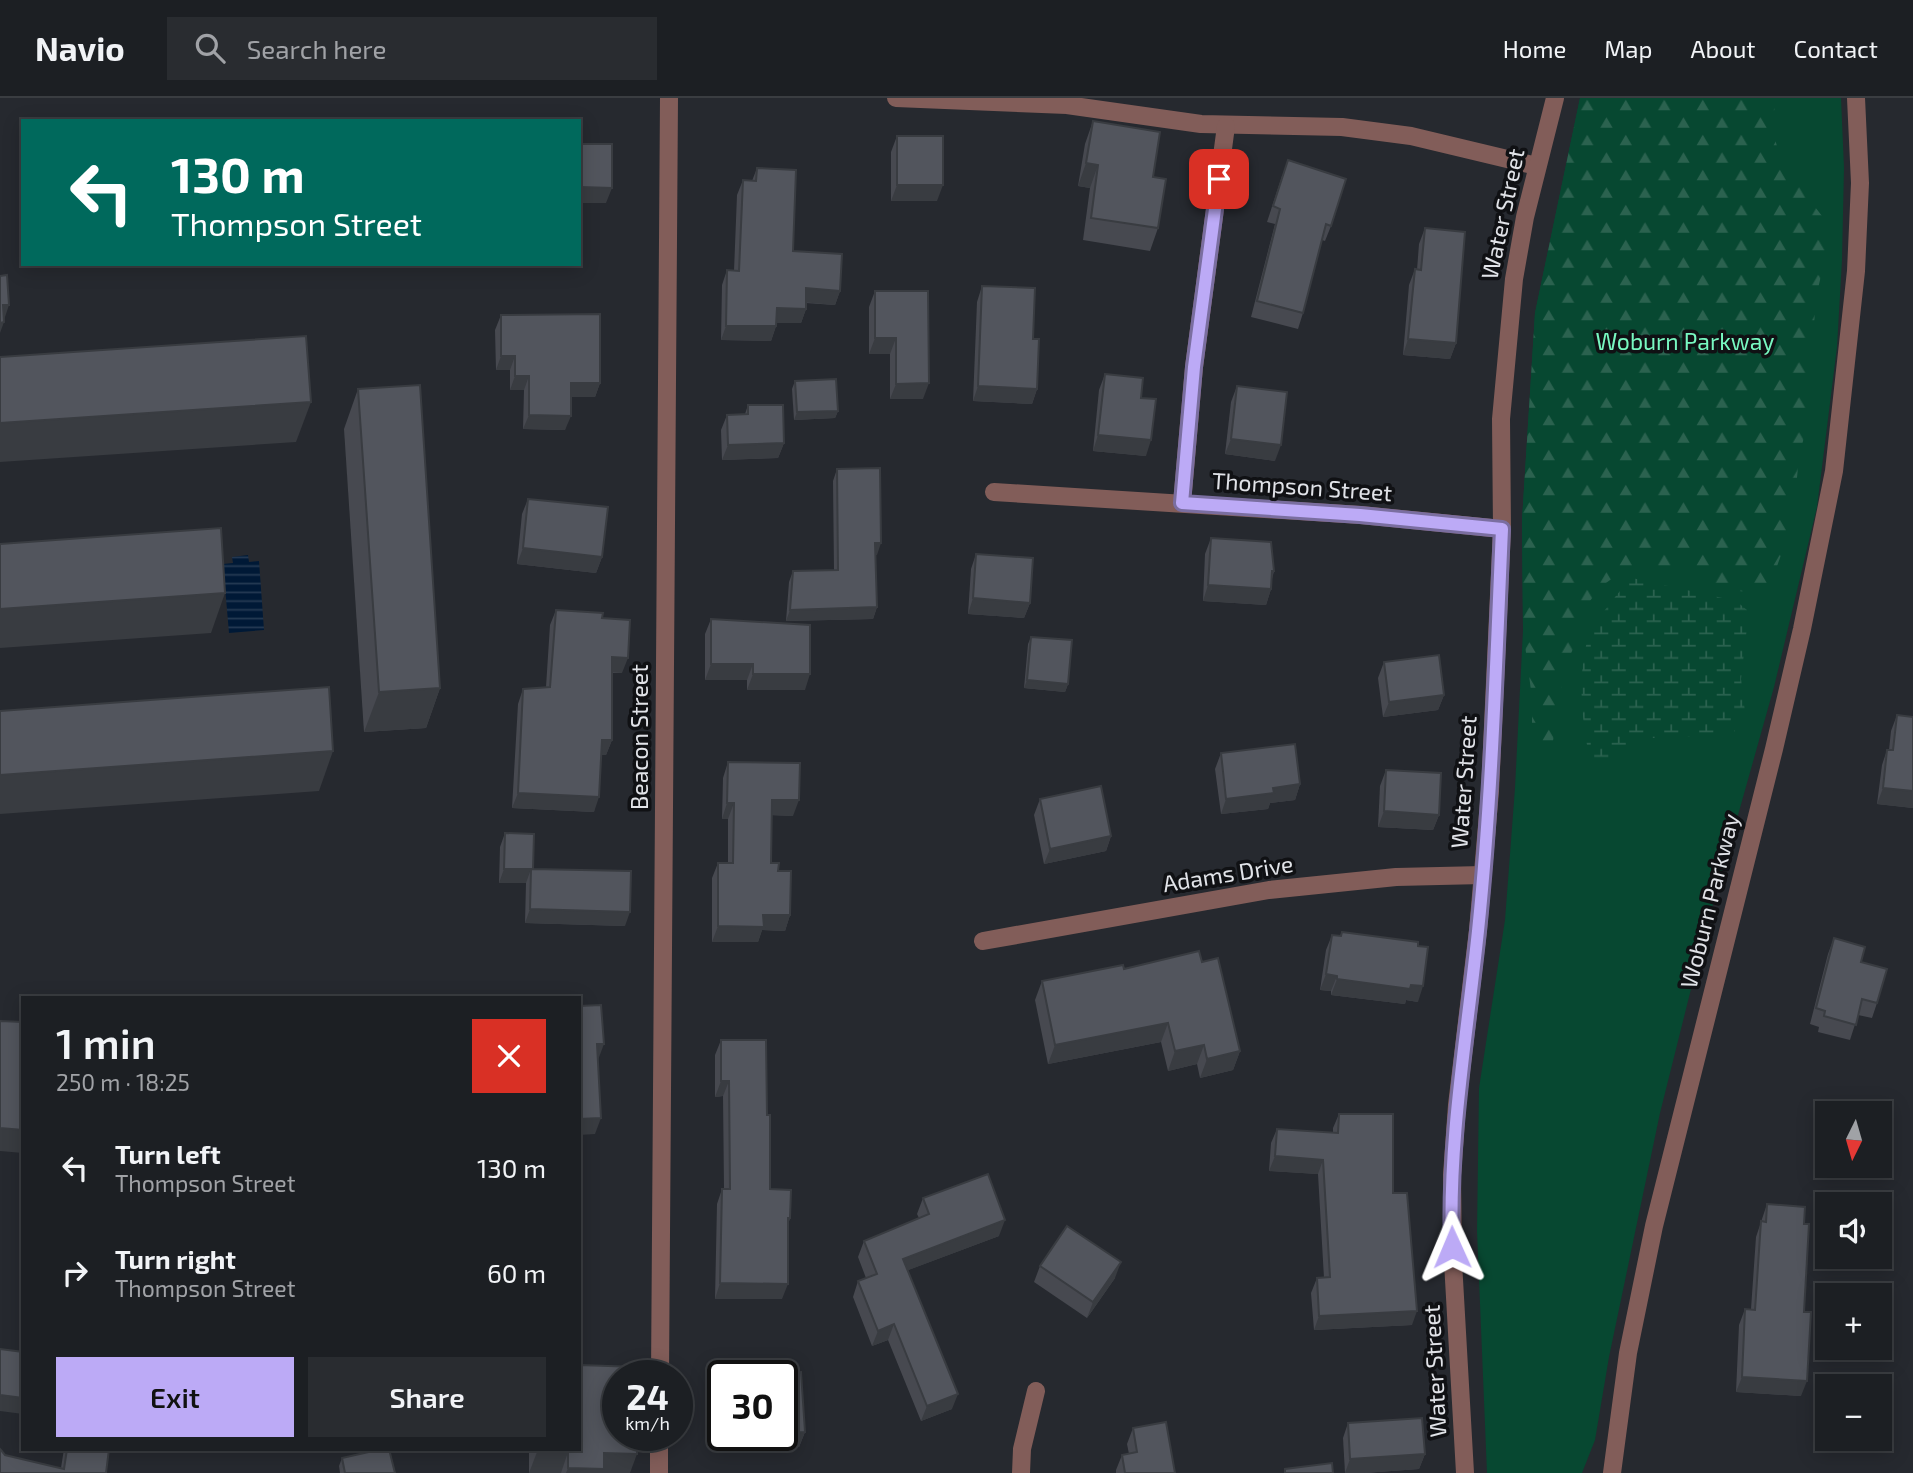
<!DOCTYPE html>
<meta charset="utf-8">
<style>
:root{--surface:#1c1f23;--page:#292c30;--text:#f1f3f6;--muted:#a0a2a6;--line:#3a3d41;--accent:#bcaaf6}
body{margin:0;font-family:"Exo 2",sans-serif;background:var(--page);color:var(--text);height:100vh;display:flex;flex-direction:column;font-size:26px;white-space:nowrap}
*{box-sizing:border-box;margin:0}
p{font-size:23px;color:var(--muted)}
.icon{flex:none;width:38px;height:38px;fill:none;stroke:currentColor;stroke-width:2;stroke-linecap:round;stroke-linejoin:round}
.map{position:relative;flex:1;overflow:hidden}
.side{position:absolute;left:21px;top:898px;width:560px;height:455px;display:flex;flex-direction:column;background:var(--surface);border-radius:0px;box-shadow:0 4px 18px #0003,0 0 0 2px var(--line)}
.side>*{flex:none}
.banner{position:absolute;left:21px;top:21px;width:560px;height:147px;border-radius:0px;box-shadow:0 4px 18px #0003,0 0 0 2px var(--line);background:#00695c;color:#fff;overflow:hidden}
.needle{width:46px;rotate:185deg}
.controls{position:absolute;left:1815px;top:1003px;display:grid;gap:14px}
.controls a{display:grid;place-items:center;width:77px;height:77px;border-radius:0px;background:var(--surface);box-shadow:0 4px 18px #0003,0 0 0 2px var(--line);font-size:35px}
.speed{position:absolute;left:602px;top:1262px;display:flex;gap:14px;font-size:35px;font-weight:700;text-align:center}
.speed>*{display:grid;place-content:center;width:91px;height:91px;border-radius:50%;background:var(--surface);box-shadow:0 4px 18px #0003,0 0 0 2px var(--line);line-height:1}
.speed small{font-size:18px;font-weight:400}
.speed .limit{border:4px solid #111;border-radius:10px;background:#fff;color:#111}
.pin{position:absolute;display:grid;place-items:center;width:60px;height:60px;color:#fff;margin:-30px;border-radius:14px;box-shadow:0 4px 10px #0006}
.me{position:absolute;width:77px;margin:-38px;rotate:359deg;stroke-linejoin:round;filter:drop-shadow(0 0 5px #0008)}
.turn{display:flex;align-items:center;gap:24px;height:147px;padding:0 35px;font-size:32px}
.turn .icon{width:91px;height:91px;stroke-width:2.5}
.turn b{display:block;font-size:49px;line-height:60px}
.round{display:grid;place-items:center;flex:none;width:74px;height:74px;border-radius:0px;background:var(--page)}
.head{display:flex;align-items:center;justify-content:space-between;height:119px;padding:0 35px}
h1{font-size:42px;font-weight:600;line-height:52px}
.button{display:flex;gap:14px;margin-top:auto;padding:14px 35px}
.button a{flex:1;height:80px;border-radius:0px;background:var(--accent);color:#111;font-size:28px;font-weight:600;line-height:80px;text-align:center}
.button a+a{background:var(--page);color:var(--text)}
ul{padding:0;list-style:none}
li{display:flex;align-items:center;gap:21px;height:105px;padding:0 35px}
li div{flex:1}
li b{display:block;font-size:26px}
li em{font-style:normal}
header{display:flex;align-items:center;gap:42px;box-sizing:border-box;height:98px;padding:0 35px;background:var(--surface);border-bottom:2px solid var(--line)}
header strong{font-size:33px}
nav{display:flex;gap:38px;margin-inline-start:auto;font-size:24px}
.search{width:490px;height:63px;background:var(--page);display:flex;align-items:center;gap:18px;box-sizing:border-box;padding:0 24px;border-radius:0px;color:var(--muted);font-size:26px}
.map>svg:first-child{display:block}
</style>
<header>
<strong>Navio</strong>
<div class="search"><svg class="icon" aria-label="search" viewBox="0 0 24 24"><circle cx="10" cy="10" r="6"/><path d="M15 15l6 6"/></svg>Search here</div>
<nav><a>Home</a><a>Map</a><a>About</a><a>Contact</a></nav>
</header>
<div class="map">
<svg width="1913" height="1375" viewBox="0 0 1913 1375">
<defs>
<pattern id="forest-firs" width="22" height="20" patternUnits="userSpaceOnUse" patternTransform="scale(1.75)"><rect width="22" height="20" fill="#074831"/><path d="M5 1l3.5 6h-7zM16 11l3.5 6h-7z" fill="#2b624f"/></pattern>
<pattern id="wetland-marsh" width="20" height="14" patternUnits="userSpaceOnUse" patternTransform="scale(1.75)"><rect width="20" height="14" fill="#074831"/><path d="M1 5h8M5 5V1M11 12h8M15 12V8" fill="none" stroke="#2b624f"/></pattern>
<pattern id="water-rules" width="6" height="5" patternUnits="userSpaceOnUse" patternTransform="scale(1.75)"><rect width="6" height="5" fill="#001936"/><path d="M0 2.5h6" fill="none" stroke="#253a53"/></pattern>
</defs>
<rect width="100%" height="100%" fill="#26292f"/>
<path fill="#074831" d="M1580,0H1841L1844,70L1842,162L1837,249L1817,409L1774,589L1706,831L1660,1015L1609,1259L1595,1342L1582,1375H1487L1477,1133L1479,990L1505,822L1515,690L1523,532L1522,422L1535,215Z"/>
<path fill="url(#forest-firs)" d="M1580,0H1775L1773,34L1782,66L1822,118L1826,156L1817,195L1810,266L1812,307L1799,359L1795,400L1786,443L1776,471L1762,493L1759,495L1717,491L1705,487L1685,472L1646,466L1617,477L1599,490L1590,503L1576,544L1565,569L1552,649L1545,660L1539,657L1535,651L1532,626V600L1523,532L1522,422L1535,215Z"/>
<path fill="url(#wetland-marsh)" d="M1632,480L1736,503L1747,512V529L1741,581L1745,614L1734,634L1718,640L1676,638L1641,641L1628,652L1600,664L1589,657C1582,622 1578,583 1586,548C1590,528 1618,494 1632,480Z"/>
<path fill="url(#water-rules)" d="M248,457L249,464L259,463L264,532L229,535L223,466L233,465L232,459Z"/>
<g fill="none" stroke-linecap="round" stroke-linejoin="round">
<g stroke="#825d59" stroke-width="18">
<path d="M896,0L1067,7L1201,26L1342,29L1411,38L1537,68"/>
<path d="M994,394L1361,417L1502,431"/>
<path d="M1182,405L1194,269L1226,28"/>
<path d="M983,843L1269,792L1396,779L1483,777"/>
<path d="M660,1278L669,0"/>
<path d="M659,1375V1337"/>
<path d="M1021,1375L1022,1351L1036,1293"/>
<path d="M1465,1375L1453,1164L1452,1077L1457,1007L1478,832L1490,693L1502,431L1501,321L1514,181L1525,119L1555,0"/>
<path d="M1612,1375L1628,1255L1654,1128L1774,651L1802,531L1834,373L1856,173L1860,85L1856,0"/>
</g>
</g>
<g fill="#474950">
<path d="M1093,23L1153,79L1158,130L1150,153L1083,142L1090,90L1078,88L1085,46Z"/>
<path d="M897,38L937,103H891V54Z"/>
<path d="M757,70L793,153L840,193L835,207L806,205V211L801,225H776V228L771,243L721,242L722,187L727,172L734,173L737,97L743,82L752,83Z"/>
<path d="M1282,78L1331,128L1325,143L1322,142L1303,215L1298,231L1251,219L1275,126L1267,124Z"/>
<path d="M1425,130L1456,245L1450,261L1403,257L1409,187L1415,171L1417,172L1419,146Z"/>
<path d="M982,188L1033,241L1037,291L1032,306L973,303L977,204Z"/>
<path d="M875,193L923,301H890V256H869V209Z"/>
<path d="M501,217L600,285L595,299H571L565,332L523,331L524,292H510V272H496L495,232Z"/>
<path d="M1105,276L1141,300L1146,358L1093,353L1099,292Z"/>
<path d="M795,283L838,313L835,320L794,322L792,291Z"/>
<path d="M1237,288L1275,363L1225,356L1231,304Z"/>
<path d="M358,291L440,590L426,630L364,634L344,331Z"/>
<path d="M748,307L784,345L778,360L722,362L721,332L727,317L745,316Z"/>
<path d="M837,371L877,457H875L877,509L873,521L786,523L789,484L793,473L834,472L833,383Z"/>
<path d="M528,401L602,459L596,475L517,466L522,416Z"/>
<path d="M1211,440L1274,473L1272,481L1271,491L1266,507L1203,503L1205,456Z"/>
<path d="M976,456L1030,505L1024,520L968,516L971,471Z"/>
<path d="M556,512L602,520L622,575H612V642L606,657H601L594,714L512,710L518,606L523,591L546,589L550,527Z"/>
<path d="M711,521L805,592H747V582H705V536Z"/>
<path d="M1031,539L1068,586L1065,594L1024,590L1028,546Z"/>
<path d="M1384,564L1444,597L1438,612L1383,619L1378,580Z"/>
<path d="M1897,617L1913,619V710L1877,706L1882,667L1887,652H1889L1891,633Z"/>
<path d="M1221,655L1300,686L1295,702L1270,705L1268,711L1221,716L1215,671Z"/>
<path d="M728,664L793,718L772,717L771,765L778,773L790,817L785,833L762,832L758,844H712V780L718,765H728V721H722L723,680Z"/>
<path d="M1386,672L1439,717L1433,732L1378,729L1380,688Z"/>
<path d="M1040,701L1111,738L1106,753L1044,766L1034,717Z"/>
<path d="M505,735L533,771L625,828L525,825L526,785H499L500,749Z"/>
<path d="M1342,834L1418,904L1406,902L1405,906L1331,897V893L1320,892L1326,852L1332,837L1340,838Z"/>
<path d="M1834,840L1861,864L1877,905L1872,920L1858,917L1850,942L1818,934L1819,929L1810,926L1828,856Z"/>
<path d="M1202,864L1240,953L1233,972L1200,980L1197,966L1168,973L1161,944L1048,966L1035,902L1042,883L1124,871Z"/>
<path d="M721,942L767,1017L770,1091L790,1120L788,1127L782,1201H715L717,1106L722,1091H724L723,998L715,999V957Z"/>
<path d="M1339,1016L1393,1095L1412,1227L1314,1232L1311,1195L1317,1180H1324L1318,1076L1269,1073L1271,1045L1277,1031L1333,1035V1030Z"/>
<path d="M923,1100L999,1138L908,1172L952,1311L921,1323L888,1242L872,1248L853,1199L858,1183L866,1180L858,1159L864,1143L919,1120L917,1116Z"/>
<path d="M1767,1106L1804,1126V1214L1801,1298L1736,1294L1739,1227L1745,1211H1751L1756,1139Z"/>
<path d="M1040,1168L1115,1180L1087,1220L1034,1184Z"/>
<path d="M764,1270V1276L801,1274L805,1334L799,1349L728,1353V1337H782V1278H729L731,1271Z"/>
<path d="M1348,1325L1425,1356L1419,1371L1364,1375H1345L1343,1340Z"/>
<path d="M1133,1330L1175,1375H1116V1372L1122,1357L1129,1356L1127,1346Z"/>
<path d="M64,1351H109L106,1375H0L5,1357L61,1370Z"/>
<path d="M529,1351H579L630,1375H529Z"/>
<path d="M342,1360L395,1375H340L339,1368Z"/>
</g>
<g fill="#393c41">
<path d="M1086,65L1098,67L1090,90L1078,88Z"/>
<path d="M897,87H943L937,103H891Z"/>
<path d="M581,89L612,90L606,105H579Z"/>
<path d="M806,190L840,193L835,207L801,204Z"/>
<path d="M3,207H9L4,222Z"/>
<path d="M777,210L806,211L801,225H771Z"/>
<path d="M4,224L0,235V225Z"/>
<path d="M726,228H776L771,243L721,242Z"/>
<path d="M875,240H896L890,256H869Z"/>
<path d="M1408,241L1456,245L1450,261L1403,257Z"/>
<path d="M501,258H515L510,272H496Z"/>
<path d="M515,278H529L524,292H510Z"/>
<path d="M571,285H600L595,299H566Z"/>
<path d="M929,285L923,301H890L896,286Z"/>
<path d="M978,288L1037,291L1032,306L973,303Z"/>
<path d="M311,304L296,344L0,364V325Z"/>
<path d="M838,313L835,320L794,322L797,314Z"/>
<path d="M529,317L571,318L565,332L523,331Z"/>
<path d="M1098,337L1151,342L1146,358L1093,353Z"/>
<path d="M1231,341L1281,347L1275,363L1225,356Z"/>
<path d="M784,345L778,360L722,362L728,347Z"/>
<path d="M875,445H881L877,457H871Z"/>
<path d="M523,450L602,459L596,475L517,466Z"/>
<path d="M1208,487L1271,491L1266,507L1203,503Z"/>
<path d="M225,495L211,535L0,550V511Z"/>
<path d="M973,500L1030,505L1024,520L968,516Z"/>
<path d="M877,509L873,521L786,523L790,512Z"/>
<path d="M612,559L628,560L622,575L607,574Z"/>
<path d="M711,566H753L747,582H705Z"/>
<path d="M753,576H810L805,592H747Z"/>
<path d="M1027,582L1068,586L1065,594L1024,590Z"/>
<path d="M440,590L426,630L364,634L379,594Z"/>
<path d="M1444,597L1438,612L1383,619L1389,604Z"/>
<path d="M602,642H612L606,657H596Z"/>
<path d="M333,653L319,693L0,716V677Z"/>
<path d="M1300,686L1295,702L1270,705L1268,711L1221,716L1226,701L1273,690Z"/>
<path d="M1883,690L1913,693V710L1877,706Z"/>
<path d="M518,695L599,699L594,714L512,710Z"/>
<path d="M772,702H799L793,718L766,717Z"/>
<path d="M727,705H734L728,721H722Z"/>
<path d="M1384,713L1439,717L1433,732L1378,729Z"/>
<path d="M1111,738L1106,753L1044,766L1050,751Z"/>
<path d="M504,771H531L526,785H499Z"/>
<path d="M530,811L630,814L625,828L525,825Z"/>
<path d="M763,817H790L785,833L762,832L758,844H712L718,828Z"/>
<path d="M1326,876L1337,878L1331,893L1320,892Z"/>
<path d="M1337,881L1411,887L1423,888L1418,904L1406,902L1405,906L1331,897Z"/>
<path d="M1168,925L1161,944L1048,966L1055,947Z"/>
<path d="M597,946H604L598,962Z"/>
<path d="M1204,947L1197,966L1168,973L1175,953Z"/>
<path d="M1240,953L1233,972L1200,980L1207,961Z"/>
<path d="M721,983H729L723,998L715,999Z"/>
<path d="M601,1020L595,1036L579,1037V1021Z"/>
<path d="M0,1030L23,1032V1055L0,1053Z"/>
<path d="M1275,1058L1323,1062L1318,1076L1269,1073Z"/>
<path d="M1005,1122L999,1138L898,1176L903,1161Z"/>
<path d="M1121,1164L1115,1180L1087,1220L1093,1204Z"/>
<path d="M720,1185L788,1186L782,1201H715Z"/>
<path d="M1417,1213L1412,1227L1314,1232L1319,1218Z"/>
<path d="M894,1226L888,1242L872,1248L878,1233Z"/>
<path d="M1742,1279L1807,1283L1801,1298L1736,1294Z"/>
<path d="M958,1296L952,1311L921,1323L927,1308Z"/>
<path d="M0,1297L23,1300V1316L0,1313Z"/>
<path d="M805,1334L799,1349L728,1353L734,1337H782V1335Z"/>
<path d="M537,1354H568L561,1375H529Z"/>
<path d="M604,1355L637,1356L630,1375H566L568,1370Z"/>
<path d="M1425,1356L1419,1371L1364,1375H1345L1350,1361Z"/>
</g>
<g fill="#52555d" stroke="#393c41" stroke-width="2">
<path d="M1093,23L1160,34L1153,79L1166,81L1158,130L1091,120L1098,67L1086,65Z"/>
<rect x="897" y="38" width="46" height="49"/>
<path d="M579,46H612V90L581,89L580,132H579Z"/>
<path d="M1288,62L1346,81L1331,128L1326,126L1303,215L1257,203L1280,111L1273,108Z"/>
<path d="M757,70L796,72L793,153L842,156L840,193L806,190V211L777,210L776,228H726L727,172L739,173L743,82L756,83Z"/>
<path d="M1425,130L1465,134L1456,245L1408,241L1415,171L1421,172Z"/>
<path d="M7,177L9,207H3L4,224L0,225V178Z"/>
<path d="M982,188L1035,190L1033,241H1039L1037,291L978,288Z"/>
<path d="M875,193H928L929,285L896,286V240H875Z"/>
<path d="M600,216V285H571V318L529,317V278H515V258H501V217Z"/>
<path d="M306,238L311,304L0,325V259Z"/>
<path d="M1105,276L1143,280L1141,300L1156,301L1151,342L1098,337Z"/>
<path d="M836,281L838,313L797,314L795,283Z"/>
<path d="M420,287L440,590L379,594L358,291Z"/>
<path d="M1237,288L1287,294L1281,347L1231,341Z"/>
<path d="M748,307H783L784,345L728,347L727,317L748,316Z"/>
<path d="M880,370L881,445H875L877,509L790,512L793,473L838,472L837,371Z"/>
<path d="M528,401L608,409L602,459L523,450Z"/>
<path d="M221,430L225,495L0,511V446Z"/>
<path d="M1211,440L1271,444L1274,473H1272L1271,491L1208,487Z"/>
<path d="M976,456L1033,460L1030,505L973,500Z"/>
<path d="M556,512L603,515L602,520L630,522L628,560L612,559V642H602L599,699L518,695L523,591L550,589Z"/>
<path d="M711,521L810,527V576H753V566H711Z"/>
<path d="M1031,539L1072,542L1068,586L1027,582Z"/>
<path d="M1439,557L1444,597L1389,604L1384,564Z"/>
<path d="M329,589L333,653L0,677V613Z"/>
<path d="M1897,617L1913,619V693L1883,690L1887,652H1893Z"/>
<path d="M1295,646L1300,686L1273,690L1274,695L1226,701L1221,655Z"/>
<path d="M728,664L800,665L799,702H772L771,765H779L778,773H791L790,817H763L764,829L718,828V765H733L734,705H727Z"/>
<path d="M1386,672L1441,675L1439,717L1384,713Z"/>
<path d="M1101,688L1111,738L1050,751L1040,701Z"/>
<path d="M505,735L534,736L533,771L631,773L630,814L530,811L531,771H504Z"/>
<path d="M1342,834L1418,844V848L1428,849L1423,888L1411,887L1410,891L1337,881V878L1326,876L1332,837L1341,838Z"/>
<path d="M1834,840L1865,849L1861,864L1887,871L1877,905L1862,901L1856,927L1824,918L1825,913L1816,910Z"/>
<path d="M1199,853L1202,864L1218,860L1240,953L1207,961L1204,947L1175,953L1168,925L1055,947L1042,883L1123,867L1124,871Z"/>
<path d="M601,907L604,946H597L601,1020L579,1021V908Z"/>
<path d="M0,923L23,924V1032L0,1030Z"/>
<path d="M721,942H766L767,1017H770V1091L791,1092L790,1120H788V1186L720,1185L722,1091H730L729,983H721Z"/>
<path d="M1339,1016H1393V1095H1407L1417,1213L1319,1218L1317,1180L1330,1179L1323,1062L1275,1058L1277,1031L1338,1035Z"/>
<path d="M988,1076L1005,1122L903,1161L958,1296L927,1308L894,1226L878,1233L858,1183L877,1176L864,1143L929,1116L923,1100Z"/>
<path d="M1767,1106L1805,1109L1804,1126H1809L1804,1214H1811L1807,1283L1742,1279L1745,1211L1755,1212L1761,1123L1766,1124Z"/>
<path d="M1067,1128L1121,1164L1093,1204L1040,1168Z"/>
<path d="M0,1251L23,1254V1300L0,1297Z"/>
<path d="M579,1267L638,1269V1278H618V1337H637V1356L604,1355V1371L568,1370V1354H537V1351H579Z"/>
<path d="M764,1270V1276L801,1274L805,1334L782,1335V1278H731V1271Z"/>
<path d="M1422,1320L1425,1356L1350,1361L1348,1325Z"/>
<path d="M1166,1324L1175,1375H1125L1122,1357L1137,1354L1133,1330Z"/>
<path d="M0,1351L5,1357L64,1371L67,1351H109L106,1375H0Z"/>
<path d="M382,1351H389L395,1375H345L342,1360Z"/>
<path d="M1332,1365L1333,1375H1285V1371Z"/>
</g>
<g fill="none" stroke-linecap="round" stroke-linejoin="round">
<defs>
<path id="route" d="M1219,81L1194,269L1182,405L1360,417L1502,431C1496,565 1492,699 1478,833C1467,938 1448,1043 1452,1149"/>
</defs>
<use href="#route" stroke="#7a6ea0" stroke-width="18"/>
<use href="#route" stroke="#bcaaf6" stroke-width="12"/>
</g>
<g text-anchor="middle" stroke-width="7" stroke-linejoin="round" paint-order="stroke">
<g font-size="23" fill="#e1e3e8" stroke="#101114">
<text transform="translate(1503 116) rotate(-78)" y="8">Water Street</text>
<text transform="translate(1302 389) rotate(4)" y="8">Thompson Street</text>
<text transform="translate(640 639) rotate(-90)" y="8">Beacon Street</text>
<text transform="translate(1464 684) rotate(-86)" y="8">Water Street</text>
<text transform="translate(1228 776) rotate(-9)" y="8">Adams Drive</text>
<text transform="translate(1710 803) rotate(-76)" y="8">Woburn Parkway</text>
<text transform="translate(1435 1273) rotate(-93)" y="8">Water Street</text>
</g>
<g font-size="23" fill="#78f8c1" stroke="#101114">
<text x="1685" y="252">Woburn Parkway</text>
</g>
</g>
</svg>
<div class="controls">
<a><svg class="needle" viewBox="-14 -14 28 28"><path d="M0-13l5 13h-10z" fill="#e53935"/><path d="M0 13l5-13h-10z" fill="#a0a2a6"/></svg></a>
<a><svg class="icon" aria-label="sound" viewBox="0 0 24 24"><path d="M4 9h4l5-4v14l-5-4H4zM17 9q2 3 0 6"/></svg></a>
<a>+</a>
<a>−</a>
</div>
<div class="speed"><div>24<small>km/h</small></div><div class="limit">30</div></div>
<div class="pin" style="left:1219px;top:81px;background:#d93025"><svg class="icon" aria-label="arrive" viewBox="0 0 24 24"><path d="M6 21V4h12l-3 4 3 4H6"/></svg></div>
<svg class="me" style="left:1452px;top:1149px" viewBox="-20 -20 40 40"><path d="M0-17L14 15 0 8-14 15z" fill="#bcaaf6" stroke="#fff" stroke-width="4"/></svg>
<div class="banner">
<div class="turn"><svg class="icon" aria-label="left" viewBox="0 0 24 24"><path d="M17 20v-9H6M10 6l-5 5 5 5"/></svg><div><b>130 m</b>Thompson Street</div></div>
</div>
<section class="side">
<div class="head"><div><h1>1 min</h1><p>250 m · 18:25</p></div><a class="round" style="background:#d93025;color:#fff"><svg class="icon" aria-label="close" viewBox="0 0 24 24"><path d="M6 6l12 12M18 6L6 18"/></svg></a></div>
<ul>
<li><svg class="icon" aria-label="left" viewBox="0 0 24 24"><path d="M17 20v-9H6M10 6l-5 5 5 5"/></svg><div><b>Turn left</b><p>Thompson Street</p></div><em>130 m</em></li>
<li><svg class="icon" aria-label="right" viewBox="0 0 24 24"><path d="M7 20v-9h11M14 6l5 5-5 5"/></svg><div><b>Turn right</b><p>Thompson Street</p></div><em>60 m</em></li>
</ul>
<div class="button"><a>Exit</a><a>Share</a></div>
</section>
</div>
